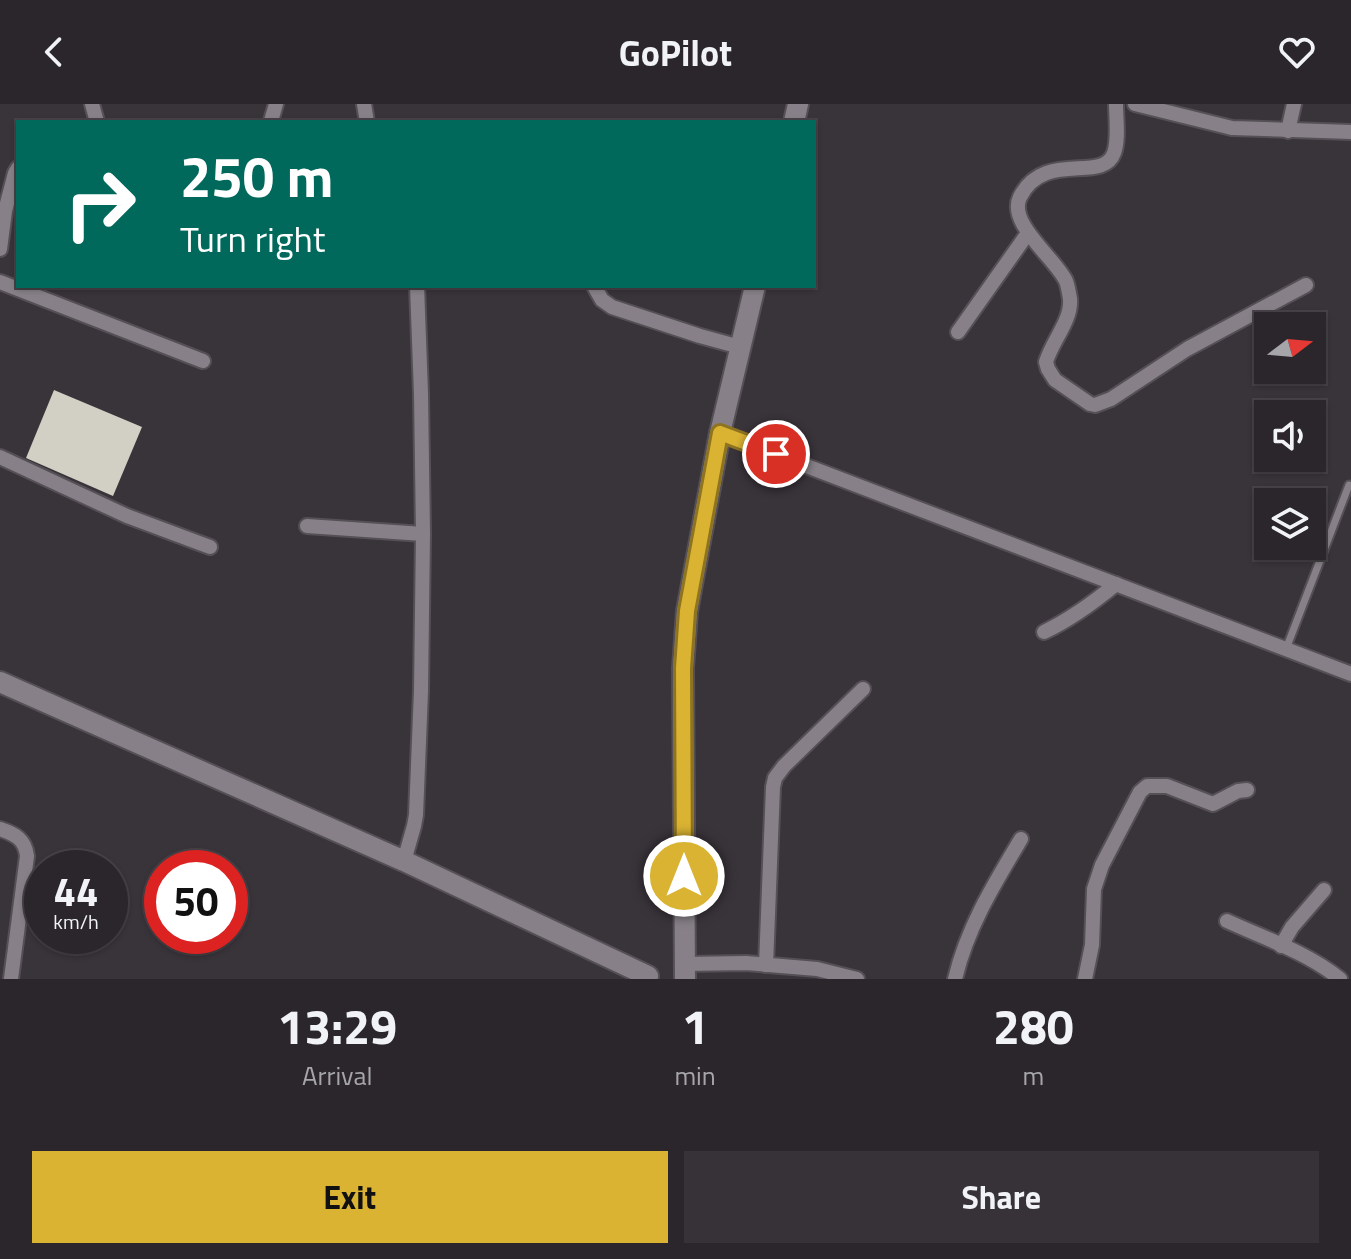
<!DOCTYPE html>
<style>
:root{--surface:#2b262c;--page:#373238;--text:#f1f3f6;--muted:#a6a5a9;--line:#474348;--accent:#dab333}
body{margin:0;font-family:"Titillium Web",sans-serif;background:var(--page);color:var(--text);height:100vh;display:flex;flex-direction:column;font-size:30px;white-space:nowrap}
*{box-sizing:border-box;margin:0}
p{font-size:26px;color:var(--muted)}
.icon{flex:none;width:44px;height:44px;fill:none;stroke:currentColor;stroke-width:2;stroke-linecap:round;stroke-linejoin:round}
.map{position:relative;height:875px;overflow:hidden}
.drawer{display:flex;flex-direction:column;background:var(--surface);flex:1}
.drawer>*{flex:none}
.guide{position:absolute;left:16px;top:16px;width:800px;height:168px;border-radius:0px;box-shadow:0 2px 6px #0004,0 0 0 2px var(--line);background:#00695c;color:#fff;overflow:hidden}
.needle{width:52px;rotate:74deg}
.controls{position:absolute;left:1254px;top:208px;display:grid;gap:16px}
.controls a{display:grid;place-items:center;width:72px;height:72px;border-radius:0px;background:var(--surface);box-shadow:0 2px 6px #0004,0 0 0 2px var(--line);font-size:40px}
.speed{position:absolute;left:24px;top:746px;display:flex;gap:16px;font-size:40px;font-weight:700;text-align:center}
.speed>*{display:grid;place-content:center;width:104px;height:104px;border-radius:50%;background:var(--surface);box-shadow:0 2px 6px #0004,0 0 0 2px var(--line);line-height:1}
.speed small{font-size:20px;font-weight:400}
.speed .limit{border:12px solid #d22;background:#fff;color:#111}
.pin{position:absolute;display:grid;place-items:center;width:68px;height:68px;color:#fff;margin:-34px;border:4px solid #fff;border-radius:50%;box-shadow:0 2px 8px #0007}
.me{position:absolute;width:88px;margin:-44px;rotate:0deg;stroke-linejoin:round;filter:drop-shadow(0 0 6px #0008)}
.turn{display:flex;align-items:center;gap:28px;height:168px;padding:0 32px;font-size:36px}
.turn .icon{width:104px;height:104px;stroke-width:2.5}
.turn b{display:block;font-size:56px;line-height:68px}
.eta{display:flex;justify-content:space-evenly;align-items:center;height:136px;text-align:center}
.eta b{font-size:48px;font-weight:700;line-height:56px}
.action{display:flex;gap:16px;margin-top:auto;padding:16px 32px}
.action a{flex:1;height:92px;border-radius:0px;background:var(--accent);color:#111;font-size:32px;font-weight:700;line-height:92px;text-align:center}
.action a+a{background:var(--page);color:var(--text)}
header{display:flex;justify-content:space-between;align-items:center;height:104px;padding:0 32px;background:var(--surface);font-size:36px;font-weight:700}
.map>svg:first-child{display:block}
</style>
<header><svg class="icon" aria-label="back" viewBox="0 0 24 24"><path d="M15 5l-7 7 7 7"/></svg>GoPilot<svg class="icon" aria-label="heart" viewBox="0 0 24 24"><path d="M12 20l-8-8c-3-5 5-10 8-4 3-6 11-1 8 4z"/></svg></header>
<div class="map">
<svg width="1351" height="875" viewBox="0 0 1351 875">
<rect width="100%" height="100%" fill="#39333a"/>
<path fill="#d2cfc4" d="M54,286L142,323L113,392L26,354Z"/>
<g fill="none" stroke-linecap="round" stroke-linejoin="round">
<defs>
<path id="lane" d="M1286,545L1349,381"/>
<g id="street">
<path d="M92,0L97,18"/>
<path d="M364,0L367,18"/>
<path d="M1116,0C1116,15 1119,35 1114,49C1103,80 1044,45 1020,93C1007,119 1055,154 1066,177C1068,182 1069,189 1070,195C1072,216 1052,237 1046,258L1048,265L1055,276L1090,300L1095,301L1111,295L1187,245L1306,181"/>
<path d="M1135,0L1232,24L1351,28"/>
<path d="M271,17L276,0"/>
<path d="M1288,27L1294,0"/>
<path d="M0,145L5,107L15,69L18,64"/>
<path d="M0,178L203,257"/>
<path d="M594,182L602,196L612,203L700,232L740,243"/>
<path d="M958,228L1028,129"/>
<path d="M720,329L1351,570"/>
<path d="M0,353L127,412L210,443"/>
<path d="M307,422L423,430"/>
<path d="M1044,528C1071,515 1093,499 1116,480"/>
<path d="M0,725C15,730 25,735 27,752L11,875"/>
<path d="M404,757L414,722L416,711L421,587L423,430L421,290L417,182"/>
<path d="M1227,817C1264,834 1308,849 1340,875"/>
<path d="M1281,842L1292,823L1324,786"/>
<path d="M684,860L746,859L817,865L857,875"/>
<path d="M766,861L773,683L775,674L784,662L863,585"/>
<path d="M955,875C967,824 994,780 1021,735"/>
<path d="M1085,875L1092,841L1094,785L1102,761L1140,688L1147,682H1167L1213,700L1238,687L1247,686"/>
</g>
<g id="secondary">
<path d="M794,18L798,0"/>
<path d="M0,578L404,757L648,872"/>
<path d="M685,875L683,564L687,507L720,329L755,182"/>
</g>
</defs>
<use href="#lane" stroke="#554f56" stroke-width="11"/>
<use href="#street" stroke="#554f56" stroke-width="18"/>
<use href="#secondary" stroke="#554f56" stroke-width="24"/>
<use href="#lane" stroke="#878088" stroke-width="7"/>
<use href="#street" stroke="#878088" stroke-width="14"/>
<use href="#secondary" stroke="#878088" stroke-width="20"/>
</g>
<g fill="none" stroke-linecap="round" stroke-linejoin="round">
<defs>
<path id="route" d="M684,772L683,564L687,507L720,329L776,350"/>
</defs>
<use href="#route" stroke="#8e7421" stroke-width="20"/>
<use href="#route" stroke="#dab333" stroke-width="14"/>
</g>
</svg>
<div class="controls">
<a><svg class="needle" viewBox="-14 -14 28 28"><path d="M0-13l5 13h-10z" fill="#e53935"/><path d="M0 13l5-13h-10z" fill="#a6a5a9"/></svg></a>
<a><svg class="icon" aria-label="sound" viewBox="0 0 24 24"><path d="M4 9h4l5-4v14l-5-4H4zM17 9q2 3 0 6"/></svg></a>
<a><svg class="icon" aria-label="layers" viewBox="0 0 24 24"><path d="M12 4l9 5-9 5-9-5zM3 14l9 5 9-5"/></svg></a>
</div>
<div class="speed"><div>44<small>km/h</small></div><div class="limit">50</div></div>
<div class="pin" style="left:776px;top:350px;background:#d93025"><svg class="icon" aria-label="arrive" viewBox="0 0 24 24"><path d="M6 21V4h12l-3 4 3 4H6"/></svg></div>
<svg class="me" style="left:684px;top:772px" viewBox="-20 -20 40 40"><circle r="17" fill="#dab333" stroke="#fff" stroke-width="3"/><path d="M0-11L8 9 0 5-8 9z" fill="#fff"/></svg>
<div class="guide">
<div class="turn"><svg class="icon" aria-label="right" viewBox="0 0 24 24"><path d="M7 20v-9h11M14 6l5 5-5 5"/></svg><div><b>250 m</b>Turn right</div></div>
</div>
</div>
<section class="drawer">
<div class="eta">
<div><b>13:29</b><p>Arrival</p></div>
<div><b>1</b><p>min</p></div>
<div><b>280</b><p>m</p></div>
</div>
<div class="action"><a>Exit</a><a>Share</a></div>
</section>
